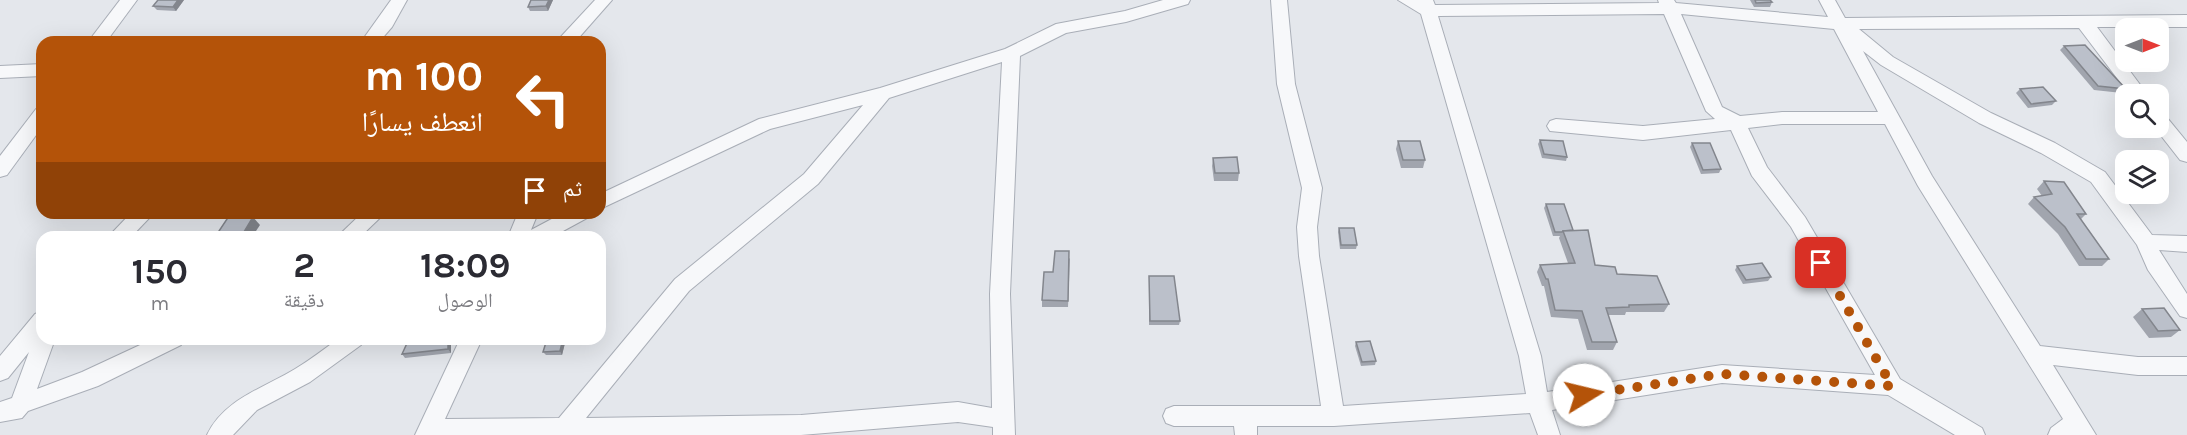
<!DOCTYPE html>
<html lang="ar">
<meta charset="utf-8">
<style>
:root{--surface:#fff;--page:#f2f2f3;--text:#2b2b33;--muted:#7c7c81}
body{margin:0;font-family:Karla,"Noto Naskh Arabic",sans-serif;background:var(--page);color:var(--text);direction:rtl;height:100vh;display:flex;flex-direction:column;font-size:22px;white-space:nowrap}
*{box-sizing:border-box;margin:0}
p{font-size:20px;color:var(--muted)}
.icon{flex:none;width:33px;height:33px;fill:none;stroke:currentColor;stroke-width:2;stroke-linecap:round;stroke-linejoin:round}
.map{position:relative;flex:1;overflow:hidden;direction:ltr}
.panel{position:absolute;left:36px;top:231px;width:570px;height:114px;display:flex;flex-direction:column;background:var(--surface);border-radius:18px;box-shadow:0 6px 24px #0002;direction:rtl}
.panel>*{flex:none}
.guide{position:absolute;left:36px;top:36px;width:570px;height:183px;border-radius:18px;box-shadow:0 6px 24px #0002;direction:rtl;background:#b45309;color:#fff;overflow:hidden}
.needle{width:39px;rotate:90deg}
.fabs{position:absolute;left:2115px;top:18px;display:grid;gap:12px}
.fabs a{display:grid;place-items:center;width:54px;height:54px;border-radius:12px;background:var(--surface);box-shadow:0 6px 24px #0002;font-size:30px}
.pin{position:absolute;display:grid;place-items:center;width:51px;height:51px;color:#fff;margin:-26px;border-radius:12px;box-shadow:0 3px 9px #0006}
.me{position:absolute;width:66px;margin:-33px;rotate:81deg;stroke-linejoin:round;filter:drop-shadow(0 0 4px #0008)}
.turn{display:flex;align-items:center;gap:21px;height:126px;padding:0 24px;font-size:27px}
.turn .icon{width:78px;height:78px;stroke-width:2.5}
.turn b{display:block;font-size:42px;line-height:51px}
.then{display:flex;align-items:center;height:57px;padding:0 24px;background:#0003;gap:12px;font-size:22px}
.eta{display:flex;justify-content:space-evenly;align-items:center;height:102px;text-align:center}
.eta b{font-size:36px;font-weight:700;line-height:42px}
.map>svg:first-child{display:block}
</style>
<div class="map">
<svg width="2187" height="435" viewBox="0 0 2187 435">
<rect width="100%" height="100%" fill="#e4e7ec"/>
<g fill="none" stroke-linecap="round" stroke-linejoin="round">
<defs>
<g id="minor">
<path d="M120,0H137L106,42H88Z"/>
<path d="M391,0H407L392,27L379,42H361Z"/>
<path d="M595,0H612L575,42H556Z"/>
<path d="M1163,0H1190L1188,4L1126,22L1066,33L1020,56L1010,294L1015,435H993V427L958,422L801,435H415L460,339H482L445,419L559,418L675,279L804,174L863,105L770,129L600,209V194L759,119L880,88L1005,49L1056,24L1125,11ZM1002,62L990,294L992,408L958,402L801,415L586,418L689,291L818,184L889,98Z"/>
<path d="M1271,0H1287L1295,84L1322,188L1317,227L1319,256L1343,406L1526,394L1519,356L1421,14L1398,0H1433L1435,5L1659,3L1658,0H1674L1676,3L1828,17L1819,0H1835L1845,18L2187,15V27H2097L2147,94H2129L2079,28L1859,29L1893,57L1991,113L2055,143L2105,172L2152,235L2187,236V252L2159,250L2187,294V318L2180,316L2148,270L2137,245L2091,182L2041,153L1979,123L1881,65L1863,51L1932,176L2040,346L2138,357H2187V375H2138L2053,365L2096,435H2048L2051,428L2063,419L1918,186L1885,124H1782L1748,128L1767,167L1805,217L1900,379L1982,428L1985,435H1955L1888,395L1722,383L1552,410L1560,435H1538L1530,413L1334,426H1257V435H1235L1234,426H1174L1166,423L1163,416L1166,409L1174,406H1321L1299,256L1297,227L1302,188L1277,84ZM1664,14L1706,111L1715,119L1643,126L1556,119L1550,121L1547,126L1550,131L1643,140L1731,130L1752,176L1791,227L1875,375L1722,365L1547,392L1541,356L1438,16ZM1681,14L1834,29L1878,112H1782L1740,116L1722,107Z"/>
<path d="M42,64V76L0,78V66Z"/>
<path d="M42,108V127L7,175L0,177V156L36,109Z"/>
<path d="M2158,113L2164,114L2187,142V162L2180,160L2155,128H2158Z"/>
<path d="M131,213H154L131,237H108Z"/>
<path d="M362,213H385L360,237H337Z"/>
<path d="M518,213H538L531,230L563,213H590L587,218L552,237H508Z"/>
<path d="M42,311V339H55L37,389L82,372L153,339H185L181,345L98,386L28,411L22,418L0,422V402L12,398L29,352L8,378L0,381V356L35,314Z"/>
<path d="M338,339H365L361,345L310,382L257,410L233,435H207C224,399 264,388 295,369C310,360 324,349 338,339Z"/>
</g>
</defs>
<use href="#minor" stroke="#a9aeb7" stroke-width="2"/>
<use href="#minor" fill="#f7f8fa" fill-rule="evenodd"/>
</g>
<g fill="#a1a5ae">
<path d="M158,0H184L176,11L157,10L153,6Z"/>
<path d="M531,0H553L548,11H530L528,7Z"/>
<path d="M1750,0H1770L1772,2L1770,7H1754Z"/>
<path d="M2064,46L2126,89L2122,93L2094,90L2060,50Z"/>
<path d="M2020,89L2056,101L2052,105L2028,108L2016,93Z"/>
<path d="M1540,140L1567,157L1566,161L1542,158L1538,144Z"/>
<path d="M1398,141L1425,160L1423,168H1401L1396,149Z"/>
<path d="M1692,143L1721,169L1719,173L1701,174L1690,147Z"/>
<path d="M1213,158L1239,173L1238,181H1214L1212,166Z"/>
<path d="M2044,181L2086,214L2081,219L2109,259L2102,266H2079L2058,234L2028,204L2034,197L2042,196L2037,189Z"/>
<path d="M1546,204L1573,230L1595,265L1617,274L1669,304L1664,312H1626L1625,315H1608L1617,342L1613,350H1587L1578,319L1551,317L1544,286H1542L1537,272L1540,265L1568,263L1559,238L1560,236H1553L1544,208Z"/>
<path d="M1339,228L1357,245L1356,249H1340L1338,232Z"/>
<path d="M1070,258L1068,307H1042V300L1053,272Z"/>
<path d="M1737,266L1771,277L1768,281L1743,284L1735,270Z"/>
<path d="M1149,276L1180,321L1179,325H1149Z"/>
<path d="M2142,309L2180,330L2171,337L2149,338L2133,317Z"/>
<path d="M566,339L562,355H546L543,352Z"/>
<path d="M451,342V353L405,358L402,354Z"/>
<path d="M1356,342L1376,361L1375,365L1361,366L1355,346Z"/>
</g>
<g fill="#83868d">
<path d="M178,0H184L176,11L173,7Z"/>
<path d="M549,0H553L548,11L546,6Z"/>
<path d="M253,217L260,225L252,237H241Z"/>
<path d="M448,339L451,342V353L448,349Z"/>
<path d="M563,339H566L562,355L560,351Z"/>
</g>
<g fill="#bbc0ca" stroke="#83868d" stroke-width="1.5">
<path d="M158,0H178L173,7L153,6Z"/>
<path d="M531,0H549L546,6L528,7Z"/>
<path d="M1755,0H1770L1772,2L1756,3Z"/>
<path d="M2085,45L2126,89L2098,86L2064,46Z"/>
<path d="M2043,87L2056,101L2031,104L2020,89Z"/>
<path d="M1540,140L1563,141L1567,157L1544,154Z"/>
<path d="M1398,141H1420L1425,160H1403Z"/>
<path d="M1692,143H1710L1721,169L1703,170Z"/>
<path d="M1237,157L1239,173H1215L1213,158Z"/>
<path d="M2044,181L2064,182L2086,214H2077L2109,259H2086L2065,227L2034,197L2052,194Z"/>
<path d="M1546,204H1564L1573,230L1563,231L1562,232H1555Z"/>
<path d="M229,216L253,217L241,237H215Z"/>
<path d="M1339,228H1354L1357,245H1341Z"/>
<path d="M1588,230L1595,265L1615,267L1617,274L1657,276L1669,304L1629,305V307L1606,308L1617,342H1592L1582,311L1555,310L1548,279H1546L1540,265L1575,263L1563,231Z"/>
<path d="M1055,251H1069L1068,301L1042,300L1044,272H1053Z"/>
<path d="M1762,263L1771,277L1746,280L1737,266Z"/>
<path d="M1149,276H1174L1180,321H1150Z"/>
<path d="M2164,308L2180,330L2158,331L2142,309Z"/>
<path d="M409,339H448V349L402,354Z"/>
<path d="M547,339H563L560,351L543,352Z"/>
<path d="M1370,341L1376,361L1362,362L1356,342Z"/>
</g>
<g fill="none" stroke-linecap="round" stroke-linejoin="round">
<path stroke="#b45309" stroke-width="10" stroke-dasharray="0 18" d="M1584,395L1722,374L1892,386L1821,263"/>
</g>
</svg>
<div class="fabs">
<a><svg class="needle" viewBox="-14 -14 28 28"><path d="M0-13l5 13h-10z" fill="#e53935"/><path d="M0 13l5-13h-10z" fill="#7c7c81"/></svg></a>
<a><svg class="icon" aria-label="search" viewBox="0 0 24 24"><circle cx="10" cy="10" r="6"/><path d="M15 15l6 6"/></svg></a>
<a><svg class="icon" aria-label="layers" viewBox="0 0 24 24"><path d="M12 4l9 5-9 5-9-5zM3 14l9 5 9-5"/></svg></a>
</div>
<div class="pin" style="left:1821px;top:263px;background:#d93025"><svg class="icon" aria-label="arrive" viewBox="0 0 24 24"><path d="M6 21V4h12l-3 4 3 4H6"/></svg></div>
<svg class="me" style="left:1584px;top:395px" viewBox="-20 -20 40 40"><circle r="19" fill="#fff"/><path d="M0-13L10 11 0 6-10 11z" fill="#b45309"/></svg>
<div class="guide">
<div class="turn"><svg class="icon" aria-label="left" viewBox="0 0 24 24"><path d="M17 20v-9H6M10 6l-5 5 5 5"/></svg><div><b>100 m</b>انعطف يسارًا</div></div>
<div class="then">ثم<svg class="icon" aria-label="arrive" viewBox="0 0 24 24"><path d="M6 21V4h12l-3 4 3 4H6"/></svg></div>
</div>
<section class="panel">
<div class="eta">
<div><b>18:09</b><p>الوصول</p></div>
<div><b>2</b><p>دقيقة</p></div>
<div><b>150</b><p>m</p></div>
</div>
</section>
</div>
